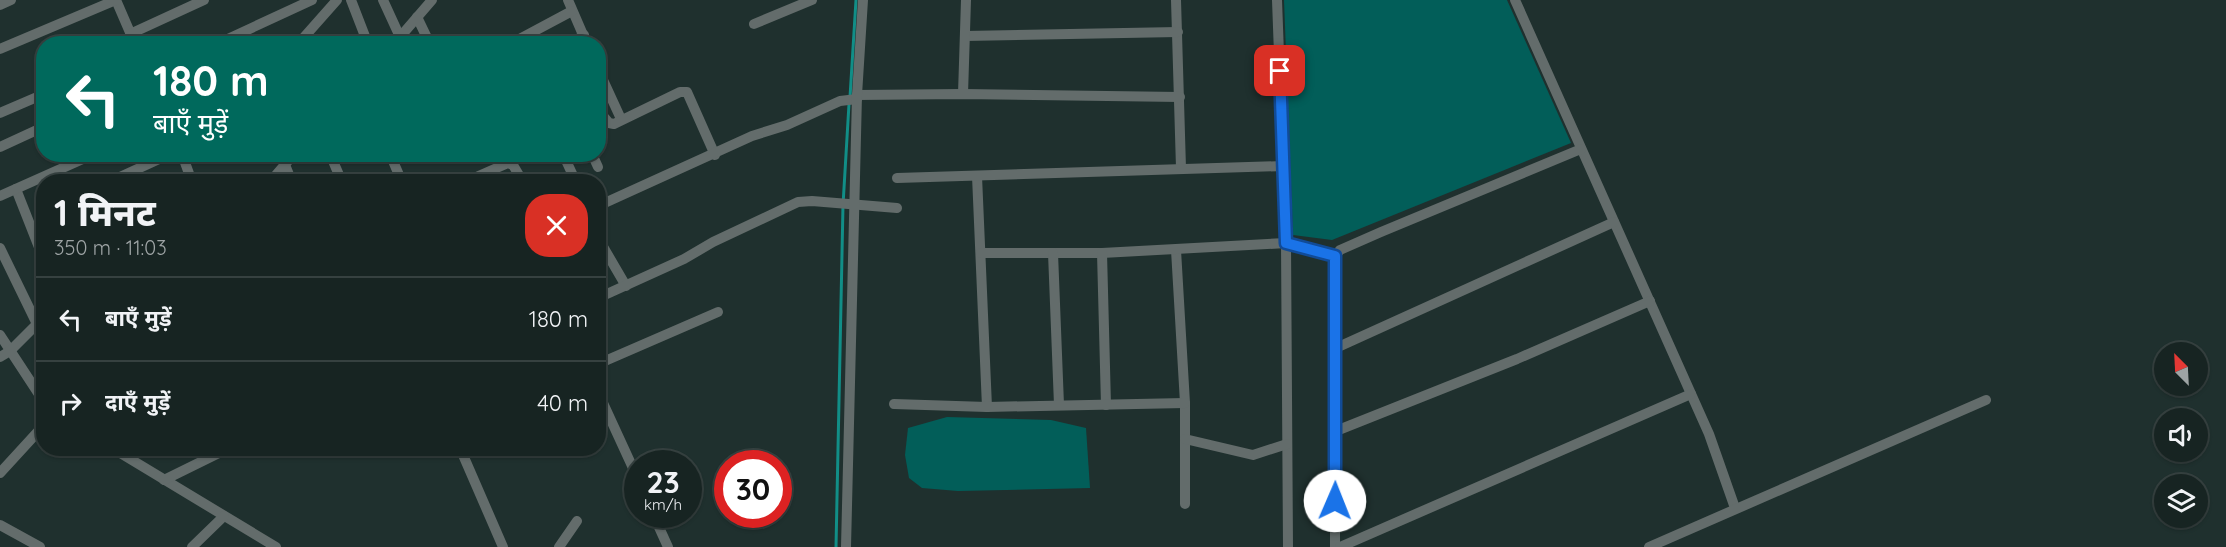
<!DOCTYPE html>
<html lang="hi">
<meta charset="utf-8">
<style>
:root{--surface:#172422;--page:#202c2a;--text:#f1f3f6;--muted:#9ea4a5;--line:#364140}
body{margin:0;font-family:Quicksand,"Noto Sans Devanagari",sans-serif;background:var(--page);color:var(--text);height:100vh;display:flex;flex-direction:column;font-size:22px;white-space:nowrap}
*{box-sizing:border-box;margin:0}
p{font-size:20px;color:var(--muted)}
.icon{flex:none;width:33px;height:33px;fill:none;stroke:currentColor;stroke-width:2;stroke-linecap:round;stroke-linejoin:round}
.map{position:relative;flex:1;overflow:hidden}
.drawer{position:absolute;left:36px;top:174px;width:570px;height:282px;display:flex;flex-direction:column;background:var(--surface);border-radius:24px;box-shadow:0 2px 4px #0004,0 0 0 2px var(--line)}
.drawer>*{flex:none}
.banner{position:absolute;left:36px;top:36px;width:570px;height:126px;border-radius:24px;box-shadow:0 2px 4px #0004,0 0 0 2px var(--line);background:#00695c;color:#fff;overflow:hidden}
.needle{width:39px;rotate:336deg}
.buttons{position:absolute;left:2154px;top:342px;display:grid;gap:12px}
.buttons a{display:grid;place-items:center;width:54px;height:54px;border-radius:50%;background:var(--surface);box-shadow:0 2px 4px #0004,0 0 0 2px var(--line);font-size:30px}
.speed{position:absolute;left:624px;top:450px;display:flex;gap:12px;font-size:30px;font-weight:700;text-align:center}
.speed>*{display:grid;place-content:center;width:78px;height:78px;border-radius:50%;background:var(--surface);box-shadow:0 2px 4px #0004,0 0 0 2px var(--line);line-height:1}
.speed small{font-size:15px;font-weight:400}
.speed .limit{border:9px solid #d22;background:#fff;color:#111}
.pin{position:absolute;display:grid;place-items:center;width:51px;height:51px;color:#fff;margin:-26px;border-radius:12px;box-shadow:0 3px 9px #0006}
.me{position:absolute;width:66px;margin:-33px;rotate:1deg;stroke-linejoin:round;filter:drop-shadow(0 0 4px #0008)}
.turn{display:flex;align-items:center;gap:21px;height:126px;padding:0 18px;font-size:27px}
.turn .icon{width:78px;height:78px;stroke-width:2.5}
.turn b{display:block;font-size:42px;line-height:51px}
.round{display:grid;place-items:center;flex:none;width:63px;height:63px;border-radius:24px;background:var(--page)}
.headline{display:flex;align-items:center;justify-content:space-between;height:102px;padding:0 18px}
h1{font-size:36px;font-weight:800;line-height:45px}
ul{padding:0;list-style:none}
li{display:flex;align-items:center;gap:18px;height:84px;padding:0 18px;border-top:2px solid var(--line)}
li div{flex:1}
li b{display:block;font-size:22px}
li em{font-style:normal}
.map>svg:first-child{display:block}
</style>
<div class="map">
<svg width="2226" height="547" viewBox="0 0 2226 547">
<rect width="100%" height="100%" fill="#1f302e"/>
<g fill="#025e59">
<path d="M1284,0H1507L1571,143L1332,240L1293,235Z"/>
<path d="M947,417L1051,420L1086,428L1090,488L958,491L922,488L909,478L905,455L908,428Z"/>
</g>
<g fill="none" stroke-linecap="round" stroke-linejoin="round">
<g stroke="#118e87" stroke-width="3">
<path d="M850,97L856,0"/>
<path d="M836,547L843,205L849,104"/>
</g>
<g stroke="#636c6b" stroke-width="10">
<path d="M116,0L135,44"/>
<path d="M351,0L368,44"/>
<path d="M383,0L400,37"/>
<path d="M568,0L587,44"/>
<path d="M1176,0L1181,168"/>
<path d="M1277,0L1286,243L1288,547"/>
<path d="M1515,0L1709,434L1735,508"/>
<path d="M0,5L11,0"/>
<path d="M417,17L430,44"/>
<path d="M754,24L812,0"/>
<path d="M130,34L204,0"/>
<path d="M965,36L1178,32"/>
<path d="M217,44L312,0"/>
<path d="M298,44L337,0"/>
<path d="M394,44L432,0"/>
<path d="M510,44L572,11"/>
<path d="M570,44L584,35"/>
<path d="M0,49L116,0"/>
<path d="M598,69L621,119"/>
<path d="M963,94L966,0"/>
<path d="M857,95L963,94L1180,97"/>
<path d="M598,110L609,123L614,124L680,92H687L715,155"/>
<path d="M0,113L44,94"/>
<path d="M0,147L39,129"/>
<path d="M182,154L192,182"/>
<path d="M330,154L342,182"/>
<path d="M390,154L402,182"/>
<path d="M563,154L576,182"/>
<path d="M592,154L598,167"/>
<path d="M285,165L292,182"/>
<path d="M977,176L987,407"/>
<path d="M897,178L1283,166"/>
<path d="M109,182L170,154"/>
<path d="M270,182L294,154"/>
<path d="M465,182L508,163L513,165L523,182"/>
<path d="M16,189L44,260"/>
<path d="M0,196L94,154"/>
<path d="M598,206L752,136L787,125L840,101L857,99"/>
<path d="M598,238L626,286"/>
<path d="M0,248L37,324"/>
<path d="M1176,250L1185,403V504"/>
<path d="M981,253H1102L1286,243L1335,256"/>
<path d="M1053,253L1059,405"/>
<path d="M1102,253L1106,405"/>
<path d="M598,298L684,259L713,242L798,202L812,201L897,208"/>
<path d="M0,335L44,402"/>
<path d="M1336,348L1614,222"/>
<path d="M0,357L10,351L44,317"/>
<path d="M598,364L718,312"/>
<path d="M598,392L638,479"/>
<path d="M894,404L987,407L1185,403"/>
<path d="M1336,431L1517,359L1650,301"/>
<path d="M1185,439L1253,455L1287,444"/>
<path d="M112,448L276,547"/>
<path d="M460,448L503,547"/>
<path d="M0,473L44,425"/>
<path d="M164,480L229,448"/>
<path d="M653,514L668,547"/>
<path d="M0,525L40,547"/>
<path d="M192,547L224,516"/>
<path d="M559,547L577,521"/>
<path d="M846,547L857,95L863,0"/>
<path d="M1335,547V256L1340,250L1381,232L1581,149"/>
<path d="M1340,547L1691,394"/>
<path d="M1649,547L1986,400"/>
</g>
</g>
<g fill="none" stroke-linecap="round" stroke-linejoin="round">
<defs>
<path id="route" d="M1280,71L1286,243L1335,256V501"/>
</defs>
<use href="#route" stroke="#114b97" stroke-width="15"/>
<use href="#route" stroke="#1a73e8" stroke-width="10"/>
</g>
</svg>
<div class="buttons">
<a><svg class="needle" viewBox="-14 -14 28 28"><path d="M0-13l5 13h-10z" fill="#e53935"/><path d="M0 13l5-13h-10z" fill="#9ea4a5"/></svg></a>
<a><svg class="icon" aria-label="sound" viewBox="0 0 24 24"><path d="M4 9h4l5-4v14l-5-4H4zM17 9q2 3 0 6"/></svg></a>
<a><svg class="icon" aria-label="layers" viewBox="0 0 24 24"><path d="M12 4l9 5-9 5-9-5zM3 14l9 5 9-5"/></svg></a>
</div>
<div class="speed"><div>23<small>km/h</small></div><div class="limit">30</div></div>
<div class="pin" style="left:1280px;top:71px;background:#d93025"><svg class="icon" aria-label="arrive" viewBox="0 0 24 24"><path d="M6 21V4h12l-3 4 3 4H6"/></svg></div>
<svg class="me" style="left:1335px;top:501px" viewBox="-20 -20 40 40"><circle r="19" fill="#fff"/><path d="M0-13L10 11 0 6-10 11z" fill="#1a73e8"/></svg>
<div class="banner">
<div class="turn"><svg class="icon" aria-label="left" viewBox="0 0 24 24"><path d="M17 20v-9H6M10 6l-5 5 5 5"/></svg><div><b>180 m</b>बाएँ मुड़ें</div></div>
</div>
<section class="drawer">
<div class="headline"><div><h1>1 मिनट</h1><p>350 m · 11:03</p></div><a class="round" style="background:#d93025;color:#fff"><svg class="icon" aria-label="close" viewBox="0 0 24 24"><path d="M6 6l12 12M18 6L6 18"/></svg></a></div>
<ul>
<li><svg class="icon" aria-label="left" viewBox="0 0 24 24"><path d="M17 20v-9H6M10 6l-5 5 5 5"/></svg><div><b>बाएँ मुड़ें</b></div><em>180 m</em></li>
<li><svg class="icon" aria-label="right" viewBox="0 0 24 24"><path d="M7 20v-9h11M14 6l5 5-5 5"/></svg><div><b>दाएँ मुड़ें</b></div><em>40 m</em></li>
</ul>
</section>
</div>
